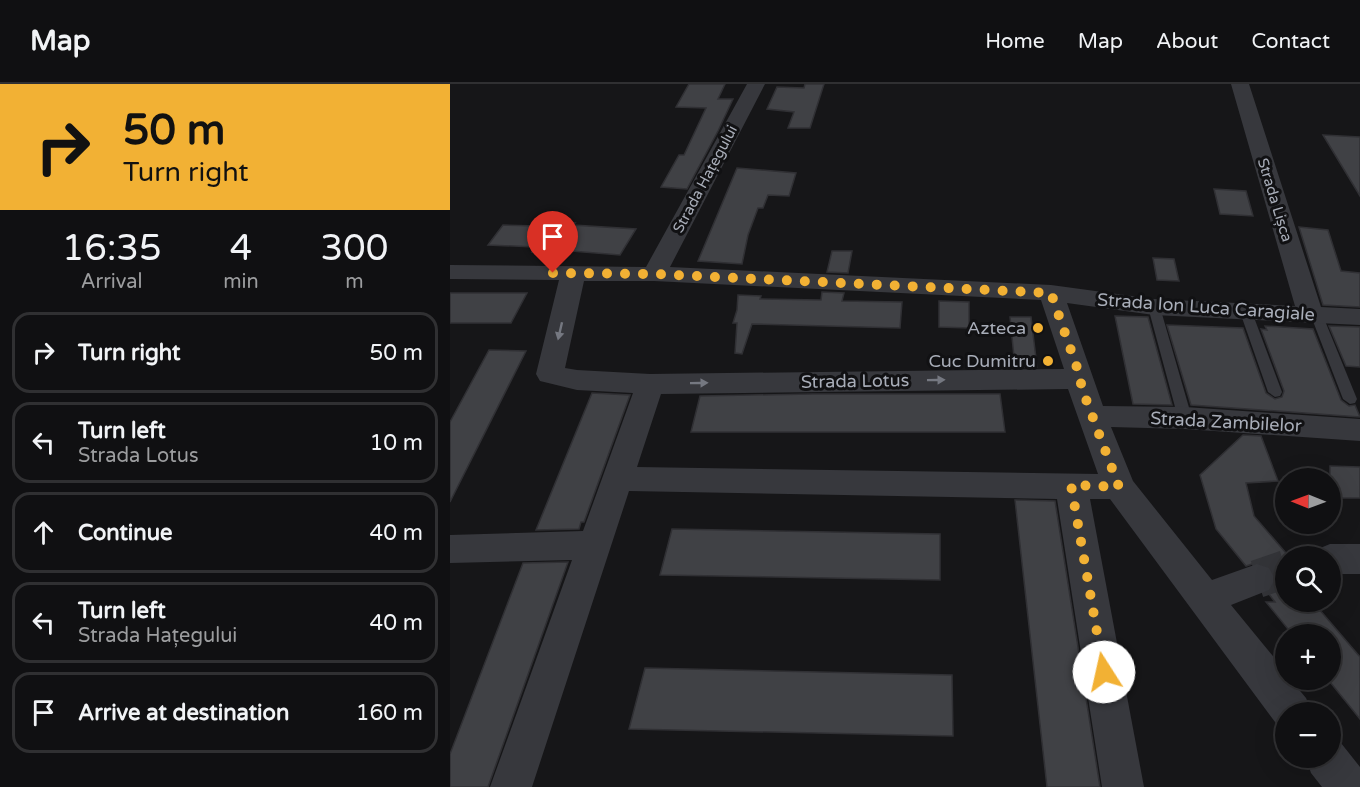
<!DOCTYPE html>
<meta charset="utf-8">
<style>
:root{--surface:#101012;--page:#19191b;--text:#f1f3f6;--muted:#9c9d9f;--line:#303032}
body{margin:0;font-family:"Varela Round",sans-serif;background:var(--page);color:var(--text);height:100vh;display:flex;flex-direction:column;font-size:22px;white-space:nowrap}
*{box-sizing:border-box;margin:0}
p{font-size:20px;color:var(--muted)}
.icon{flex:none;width:33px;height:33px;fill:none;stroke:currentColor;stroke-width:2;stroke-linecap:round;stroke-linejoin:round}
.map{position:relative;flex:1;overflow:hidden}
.sheet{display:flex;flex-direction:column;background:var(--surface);width:450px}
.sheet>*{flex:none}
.banner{background:#f2b134;color:#111;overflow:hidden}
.needle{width:39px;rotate:271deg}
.buttons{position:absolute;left:825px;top:384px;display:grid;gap:12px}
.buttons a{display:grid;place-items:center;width:66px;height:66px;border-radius:50%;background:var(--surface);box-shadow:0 6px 24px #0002,0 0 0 2px var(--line);font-size:30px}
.pin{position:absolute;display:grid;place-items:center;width:51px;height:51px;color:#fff;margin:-62px -26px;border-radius:50% 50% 50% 0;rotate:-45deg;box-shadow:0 0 6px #0007}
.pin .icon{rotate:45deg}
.me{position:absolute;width:66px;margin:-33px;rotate:350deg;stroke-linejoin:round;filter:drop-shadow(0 0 4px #0008)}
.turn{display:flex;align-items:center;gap:21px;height:126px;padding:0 24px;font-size:27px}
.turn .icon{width:78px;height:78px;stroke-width:2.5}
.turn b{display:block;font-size:42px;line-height:51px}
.eta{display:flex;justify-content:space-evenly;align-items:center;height:102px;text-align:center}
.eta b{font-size:36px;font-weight:600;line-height:42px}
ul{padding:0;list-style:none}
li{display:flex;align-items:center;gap:18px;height:81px;margin:0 12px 9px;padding:0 12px;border:3px solid var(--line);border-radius:18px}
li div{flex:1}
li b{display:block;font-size:22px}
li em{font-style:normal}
header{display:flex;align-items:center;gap:36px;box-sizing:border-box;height:84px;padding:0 30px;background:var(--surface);border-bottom:2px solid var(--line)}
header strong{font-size:28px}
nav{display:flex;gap:33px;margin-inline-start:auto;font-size:21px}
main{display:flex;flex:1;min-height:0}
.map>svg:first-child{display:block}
</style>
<header>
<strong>Map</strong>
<nav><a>Home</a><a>Map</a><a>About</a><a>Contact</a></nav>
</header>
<main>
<section class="sheet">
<div class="banner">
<div class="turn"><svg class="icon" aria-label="right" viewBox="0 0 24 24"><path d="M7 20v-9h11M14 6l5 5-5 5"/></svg><div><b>50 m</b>Turn right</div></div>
</div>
<div class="eta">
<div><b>16:35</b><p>Arrival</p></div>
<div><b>4</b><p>min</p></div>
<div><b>300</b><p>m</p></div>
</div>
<ul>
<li><svg class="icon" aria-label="right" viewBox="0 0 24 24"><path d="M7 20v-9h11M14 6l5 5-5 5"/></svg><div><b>Turn right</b></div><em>50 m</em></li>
<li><svg class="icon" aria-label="left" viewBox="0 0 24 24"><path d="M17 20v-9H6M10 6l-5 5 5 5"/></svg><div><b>Turn left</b><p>Strada Lotus</p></div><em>10 m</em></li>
<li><svg class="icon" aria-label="ahead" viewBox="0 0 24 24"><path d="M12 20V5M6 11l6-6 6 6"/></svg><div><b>Continue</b></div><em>40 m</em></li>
<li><svg class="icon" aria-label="left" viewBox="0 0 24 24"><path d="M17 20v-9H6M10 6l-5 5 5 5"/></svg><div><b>Turn left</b><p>Strada Hațegului</p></div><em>40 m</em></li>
<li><svg class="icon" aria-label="arrive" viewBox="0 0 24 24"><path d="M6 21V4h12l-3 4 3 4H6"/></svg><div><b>Arrive at destination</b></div><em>160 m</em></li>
</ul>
</section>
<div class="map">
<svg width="910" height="703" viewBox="0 0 910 703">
<rect width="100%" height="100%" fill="#161618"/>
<g fill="#404145" stroke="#303034" stroke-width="1.5">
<path d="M239,0H275L268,15H283L268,47L237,105L211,103L229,71H234L256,24L226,23Z"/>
<path d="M355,0H374L360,44H338L344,28L317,25L327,3L354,4Z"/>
<path d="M873,51L910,53V112Z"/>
<path d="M287,84L346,89L339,112L318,111L313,124H308L298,151L292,180L248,177Z"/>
<path d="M764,105L796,107L803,132L770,130Z"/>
<path d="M91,138L125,139L123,141L186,145L170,171L109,166L107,169L82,168L85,163L38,161L53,141L88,142Z"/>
<path d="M849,143L878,146L891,187L910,189V223L873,221Z"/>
<path d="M382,167H402L398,189L377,188Z"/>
<path d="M703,174L724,175L729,197L707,196Z"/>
<path d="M372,208L394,209L392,217L452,218L450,244L302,240L292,270L285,269L287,239H283L287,226L288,211L311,212L310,215L371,216Z"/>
<path d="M0,209H77L61,239H0Z"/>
<path d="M489,217L519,218V244L489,243Z"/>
<path d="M665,232L698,233L722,321L683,320Z"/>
<path d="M560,233H581L587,283H565Z"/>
<path d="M717,241L793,244L816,309L825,315L832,313L834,307L811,245L817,246L815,242L863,245L891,316L899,322L905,321L910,333L741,321Z"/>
<path d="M879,242L910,243V283L896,282Z"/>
<path d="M39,266L76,267L0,418V338Z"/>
<path d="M142,309L180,311L134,438H131L129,445L86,446Z"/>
<path d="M362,310H550L555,348H241L250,312Z"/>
<path d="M793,351L811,352L828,397L796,399L804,432L836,469V518H863L910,573V635L880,598V550H842L816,518H825L818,509L827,496L821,483L808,478L796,482L766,445L750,391Z"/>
<path d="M880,382L910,383V414H880Z"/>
<path d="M565,416L605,417L650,703H597Z"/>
<path d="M222,445L490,450V496L210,491Z"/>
<path d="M118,478L38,703H0V670L73,479Z"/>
<path d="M195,584L502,591L503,652L179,645Z"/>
</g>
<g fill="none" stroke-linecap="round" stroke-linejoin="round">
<path stroke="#333438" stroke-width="38" stroke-dasharray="38 19" stroke-linecap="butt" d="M807,495L836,485"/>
<g fill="#37383d" fill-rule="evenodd">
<path d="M704,219L710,223L742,334L735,339L728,334L698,223Z"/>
<path d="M796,224L802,228L832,308L830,312L825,313L818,308L790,228Z"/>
<path d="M867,228L873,232L907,315L905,319L900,320L893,315L861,232Z"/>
</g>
<g fill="#37383d" fill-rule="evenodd">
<path d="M297,0H315L220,183L601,201L704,215L845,222L781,0H799L871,223L910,225V241L704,231L617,219L653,322L735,323L910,335V357L735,345L661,343L683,397L762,496L807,480L819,484L825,495L819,506L781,521L836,588V596H841L856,614L862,628H836V645L828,642L660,415H640L694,703H652L607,415L179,407L82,703H40L122,476L0,479V451L133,447L183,309L127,306L90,297L86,290L109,196L0,195V181L196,183ZM134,197H204L591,216L614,285L200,290L127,286L115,284ZM618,305L648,390L187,383L211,310Z"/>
<path d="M880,460H910V490H880V472H864L868,465Z"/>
<path d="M880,655L891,659L910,683V703H872L861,689L856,674H880Z"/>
</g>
</g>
<defs><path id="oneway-solid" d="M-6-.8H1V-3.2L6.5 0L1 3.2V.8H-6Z" transform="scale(1.5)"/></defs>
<g fill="#757881">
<use href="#oneway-solid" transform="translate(110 247) rotate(103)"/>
<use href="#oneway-solid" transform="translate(486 296) rotate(-1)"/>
<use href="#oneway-solid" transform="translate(249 299) rotate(-1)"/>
</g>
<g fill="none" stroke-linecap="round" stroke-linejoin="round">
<path stroke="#f2b134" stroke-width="10" stroke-dasharray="0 18" d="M103,189L204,190L601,209L631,295V302L669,403L621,401L654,588"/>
</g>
<g fill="#f2b134" stroke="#111113" stroke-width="2">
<circle cx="588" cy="244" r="6"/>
<circle cx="598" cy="277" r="6"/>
</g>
<g text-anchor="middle" stroke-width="6" stroke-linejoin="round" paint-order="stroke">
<g font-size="15" fill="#a8adb8" stroke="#111113">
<text transform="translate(255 95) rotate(-62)" y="5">Strada Hațegului</text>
<text transform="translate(825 116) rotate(73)" y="5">Strada Lișca</text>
</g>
<g font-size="18" fill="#a8adb8" stroke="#111113">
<text transform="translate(756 223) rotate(4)" y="6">Strada Ion Luca Caragiale</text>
<text transform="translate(405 297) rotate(-1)" y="6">Strada Lotus</text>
<text transform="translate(776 338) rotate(3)" y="6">Strada Zambilelor</text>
</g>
<g font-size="18" fill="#a8adb8" stroke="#111113" text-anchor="end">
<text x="576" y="250">Azteca</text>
<text x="586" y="283">Cuc Dumitru</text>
</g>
</g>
</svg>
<div class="buttons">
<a><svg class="needle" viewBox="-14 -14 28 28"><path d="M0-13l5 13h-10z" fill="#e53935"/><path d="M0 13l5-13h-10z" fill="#9c9d9f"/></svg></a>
<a><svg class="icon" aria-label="search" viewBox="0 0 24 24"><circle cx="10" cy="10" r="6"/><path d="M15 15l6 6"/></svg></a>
<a>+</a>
<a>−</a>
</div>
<div class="pin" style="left:103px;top:189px;background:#d93025"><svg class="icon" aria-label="arrive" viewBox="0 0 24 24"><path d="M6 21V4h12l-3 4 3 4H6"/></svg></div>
<svg class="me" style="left:654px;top:588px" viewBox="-20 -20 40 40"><circle r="19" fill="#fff"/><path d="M0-13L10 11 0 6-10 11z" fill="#f2b134"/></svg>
</div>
</main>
